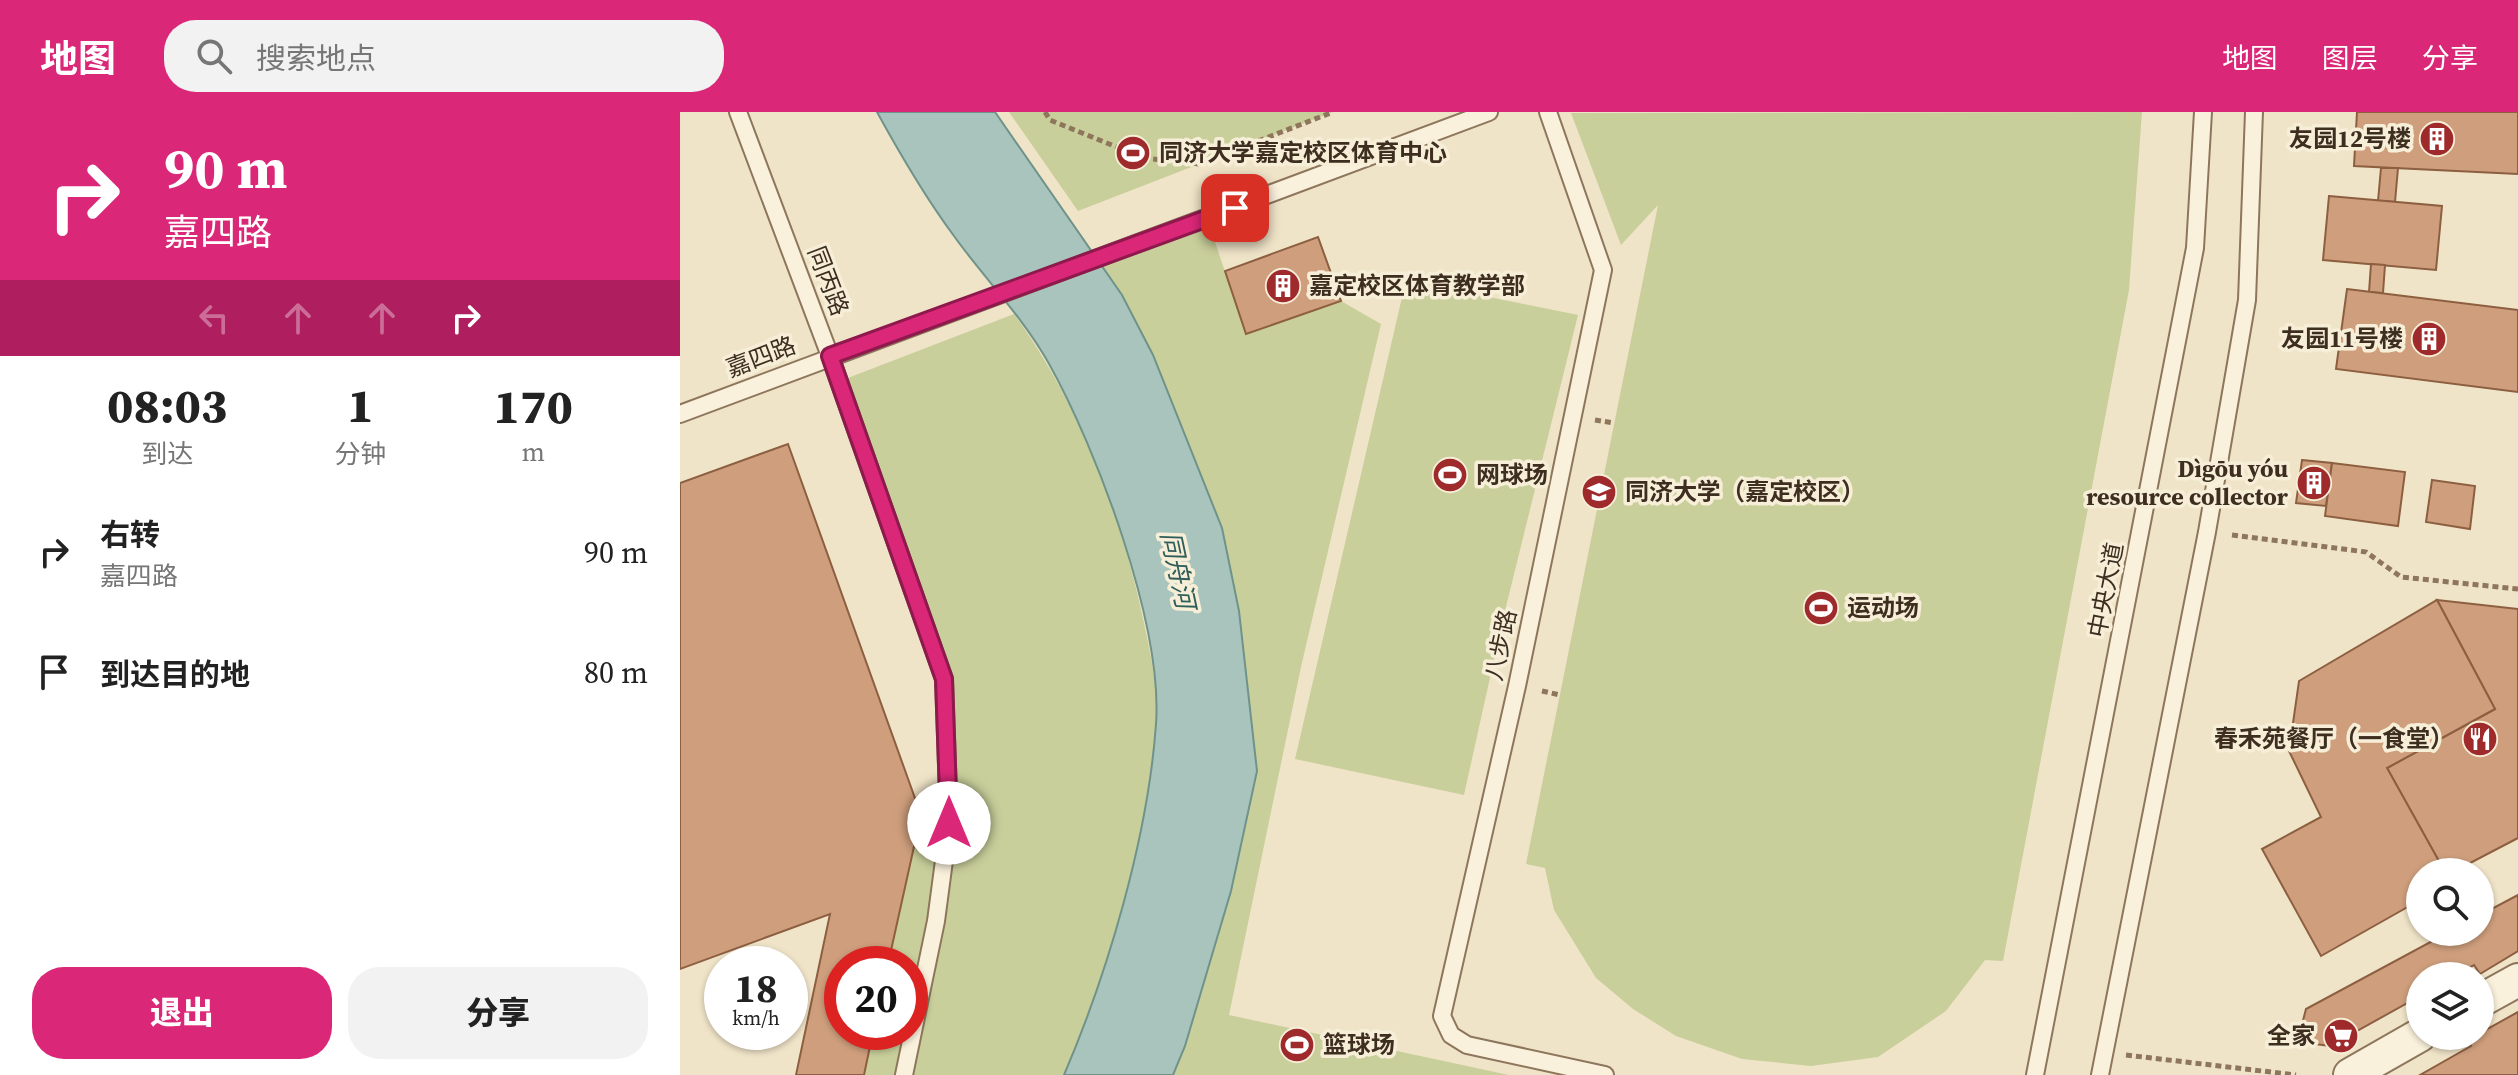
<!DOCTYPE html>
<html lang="zh">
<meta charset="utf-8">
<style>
:root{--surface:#fff;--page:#f2f2f2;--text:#222;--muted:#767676;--accent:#db2777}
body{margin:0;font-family:"Source Serif 4","Noto Sans SC",serif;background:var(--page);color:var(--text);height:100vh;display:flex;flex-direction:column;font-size:30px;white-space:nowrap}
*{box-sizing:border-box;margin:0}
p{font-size:26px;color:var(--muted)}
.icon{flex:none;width:44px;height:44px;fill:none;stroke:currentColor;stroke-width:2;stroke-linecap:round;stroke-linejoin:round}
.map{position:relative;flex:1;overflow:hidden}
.drawer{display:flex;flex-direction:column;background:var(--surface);width:680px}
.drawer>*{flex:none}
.guide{background:#db2777;color:#fff;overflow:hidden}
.buttons{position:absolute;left:1726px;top:746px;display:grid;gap:16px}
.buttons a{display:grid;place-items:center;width:88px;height:88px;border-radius:50%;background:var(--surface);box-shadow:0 2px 6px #0004;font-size:40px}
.speed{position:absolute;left:24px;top:834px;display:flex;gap:16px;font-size:40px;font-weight:700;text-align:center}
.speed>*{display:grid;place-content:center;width:104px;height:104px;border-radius:50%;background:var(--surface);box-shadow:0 2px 6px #0004;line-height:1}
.speed small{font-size:20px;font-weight:400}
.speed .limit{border:12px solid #d22;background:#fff;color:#111}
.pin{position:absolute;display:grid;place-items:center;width:68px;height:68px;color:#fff;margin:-34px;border-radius:16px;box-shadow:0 4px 12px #0006}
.me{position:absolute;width:88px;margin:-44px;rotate:0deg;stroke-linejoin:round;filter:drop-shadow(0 0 6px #0008)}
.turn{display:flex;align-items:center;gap:28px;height:168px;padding:0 32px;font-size:36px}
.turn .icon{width:104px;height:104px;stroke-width:2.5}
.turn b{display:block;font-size:56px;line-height:68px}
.lanes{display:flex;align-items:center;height:76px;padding:0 32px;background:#0003;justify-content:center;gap:40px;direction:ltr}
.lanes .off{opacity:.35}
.eta{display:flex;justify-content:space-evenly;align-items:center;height:136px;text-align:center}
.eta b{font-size:48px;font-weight:800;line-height:56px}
.button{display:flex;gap:16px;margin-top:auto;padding:16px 32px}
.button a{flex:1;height:92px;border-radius:32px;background:var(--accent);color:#fff;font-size:32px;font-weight:800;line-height:92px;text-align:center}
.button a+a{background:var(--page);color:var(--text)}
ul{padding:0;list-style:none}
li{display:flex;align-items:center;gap:24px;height:120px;padding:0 32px}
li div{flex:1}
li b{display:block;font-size:30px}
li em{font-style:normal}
header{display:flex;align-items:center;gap:48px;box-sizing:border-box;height:112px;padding:0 40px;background:var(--accent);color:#fff}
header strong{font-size:38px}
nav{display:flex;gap:44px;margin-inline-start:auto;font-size:28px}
.search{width:560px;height:72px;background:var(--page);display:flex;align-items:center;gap:20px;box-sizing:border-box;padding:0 28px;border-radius:32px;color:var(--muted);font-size:30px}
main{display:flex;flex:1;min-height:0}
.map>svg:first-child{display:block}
</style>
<header>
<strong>地图</strong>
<div class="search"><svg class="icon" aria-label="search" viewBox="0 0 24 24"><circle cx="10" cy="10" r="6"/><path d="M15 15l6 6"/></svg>搜索地点</div>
<nav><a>地图</a><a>图层</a><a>分享</a></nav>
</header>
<main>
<section class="drawer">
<div class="guide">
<div class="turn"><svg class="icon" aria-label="right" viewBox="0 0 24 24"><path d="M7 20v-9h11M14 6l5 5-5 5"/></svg><div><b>90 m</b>嘉四路</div></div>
<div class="lanes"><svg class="icon off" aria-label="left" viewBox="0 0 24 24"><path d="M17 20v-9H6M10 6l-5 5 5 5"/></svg><svg class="icon off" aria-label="ahead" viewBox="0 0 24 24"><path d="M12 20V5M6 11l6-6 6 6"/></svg><svg class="icon off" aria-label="ahead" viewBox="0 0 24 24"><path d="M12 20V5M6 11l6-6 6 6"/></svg><svg class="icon" aria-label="right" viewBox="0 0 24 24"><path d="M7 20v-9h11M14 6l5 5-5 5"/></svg></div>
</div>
<div class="eta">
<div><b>08:03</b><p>到达</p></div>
<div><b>1</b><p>分钟</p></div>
<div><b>170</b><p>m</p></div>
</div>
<ul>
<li><svg class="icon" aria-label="right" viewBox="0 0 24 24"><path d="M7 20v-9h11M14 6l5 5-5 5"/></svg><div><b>右转</b><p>嘉四路</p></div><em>90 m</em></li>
<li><svg class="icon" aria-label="arrive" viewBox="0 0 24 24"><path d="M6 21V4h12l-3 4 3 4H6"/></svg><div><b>到达目的地</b></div><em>80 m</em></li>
</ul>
<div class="button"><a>退出</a><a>分享</a></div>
</section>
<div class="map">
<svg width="1838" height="963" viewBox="0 0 1838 963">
<rect width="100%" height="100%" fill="#f0e4c8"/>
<g fill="#c9cf9b">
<path d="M329,0H653L398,99Z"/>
<path d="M1462,0L1449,178L1323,849L1305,848L1266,899L1198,945L1131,954L1062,947L996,924L953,897L916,866L874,798L865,756L846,752L978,93L941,133L891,1Z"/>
<path d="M527,106L566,222L661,189L701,212L621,555L549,903L829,963H493L505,934L551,779L577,659L559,499L542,416L473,243L418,147Z"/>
<path d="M726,168L898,203L823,507L784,683L615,647Z"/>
<path d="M334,202C400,293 441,402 464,511C471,544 479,580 476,613C466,732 431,854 384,963H184L193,920H230V852H208L241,703L269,694L264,567L160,269Z"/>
</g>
<path fill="#a9c4bc" stroke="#6f938a" stroke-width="2" d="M197,0H315L442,183L473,243L542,416L559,499L577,659L551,779L505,934L493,963H384C428,860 468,725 476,612C483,513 417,337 368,250C342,204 304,166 274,124C245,85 220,42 197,0Z"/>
<g fill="#cf9f7d" stroke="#8d5f41" stroke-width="2">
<path d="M1677,0H1838V62L1674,54Z"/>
<path d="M1701,56H1718L1715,90L1698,89Z"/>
<path d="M1649,84L1762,94L1756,158L1643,148Z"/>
<path d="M638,125L661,189L566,222L545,159Z"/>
<path d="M1691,152L1705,153L1703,181L1689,180Z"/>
<path d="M1667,177L1838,198V280L1656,257Z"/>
<path d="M108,332L241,703L208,852H162V920H193L184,963H116L150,802L0,857V371Z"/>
<path d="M1622,348L1652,351L1646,394L1616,391Z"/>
<path d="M1652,351L1725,360L1718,414L1645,404Z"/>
<path d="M1752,368L1795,374L1790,417L1746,410Z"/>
<path d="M1757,488L1838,497V726L1773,760H1765L1707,656L1815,597Z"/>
<path d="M1757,488L1815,597L1707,656L1765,760H1740V788L1641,844L1582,737L1641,705L1609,639L1619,569Z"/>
<path d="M1838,783V839L1800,862L1794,853L1774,864H1740V884L1650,934L1627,931L1620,920L1626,897L1769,820H1800V803Z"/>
<path d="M1838,900V963H1740L1791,934L1787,928L1800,924V921Z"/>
</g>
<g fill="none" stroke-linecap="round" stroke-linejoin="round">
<defs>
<g id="lane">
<path d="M58,0L150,244L264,567L269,711L256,809L224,963"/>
<path d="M868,0L923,158L837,574L762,904L771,923L787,933L925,963"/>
<path d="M0,302L809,0"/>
<path d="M1355,963L1515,136L1523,0"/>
<path d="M1420,963L1527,420L1567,188L1574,0"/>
</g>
<g id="street">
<path d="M1800,889L1838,868"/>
<path d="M1670,963L1740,923"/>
</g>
</defs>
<use href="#lane" stroke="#8d765c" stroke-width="20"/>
<use href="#street" stroke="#8d765c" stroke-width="36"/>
<g stroke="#8d765c" stroke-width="5" stroke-dasharray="6 4" stroke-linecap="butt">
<path d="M365,0L370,8L464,46L519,52L653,0"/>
<path d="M915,308L934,311"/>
<path d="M1552,423L1686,440L1721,465L1838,477"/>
<path d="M862,579L880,583"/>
<path d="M1446,943L1616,963"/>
</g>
<use href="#lane" stroke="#faf1dc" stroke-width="16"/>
<use href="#street" stroke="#faf1dc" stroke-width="32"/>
</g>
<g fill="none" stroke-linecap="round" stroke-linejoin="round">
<defs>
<path id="route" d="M269,711L264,567L150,244L555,96"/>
</defs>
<use href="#route" stroke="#8e194d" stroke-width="20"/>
<use href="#route" stroke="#db2777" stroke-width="14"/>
</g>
<defs>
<symbol id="building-disc" viewBox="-11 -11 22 22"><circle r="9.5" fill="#9e2a2b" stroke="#f7eed8"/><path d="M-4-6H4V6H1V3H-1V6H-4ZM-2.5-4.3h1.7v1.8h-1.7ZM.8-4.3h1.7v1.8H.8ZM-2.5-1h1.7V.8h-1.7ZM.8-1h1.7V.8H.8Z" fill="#fff"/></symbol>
<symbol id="stadium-disc" viewBox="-11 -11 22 22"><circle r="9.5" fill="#9e2a2b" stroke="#f7eed8"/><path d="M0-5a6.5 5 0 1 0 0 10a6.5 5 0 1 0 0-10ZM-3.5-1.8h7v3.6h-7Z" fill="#fff"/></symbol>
<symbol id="university-disc" viewBox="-11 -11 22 22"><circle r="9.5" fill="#9e2a2b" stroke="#f7eed8"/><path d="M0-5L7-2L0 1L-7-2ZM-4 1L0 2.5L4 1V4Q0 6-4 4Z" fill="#fff"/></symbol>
<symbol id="restaurant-disc" viewBox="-11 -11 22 22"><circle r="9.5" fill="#9e2a2b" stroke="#f7eed8"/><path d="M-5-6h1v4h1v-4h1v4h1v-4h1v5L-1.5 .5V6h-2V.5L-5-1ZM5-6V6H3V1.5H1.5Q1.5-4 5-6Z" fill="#fff"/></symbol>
<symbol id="supermarket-disc" viewBox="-11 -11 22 22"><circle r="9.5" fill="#9e2a2b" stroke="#f7eed8"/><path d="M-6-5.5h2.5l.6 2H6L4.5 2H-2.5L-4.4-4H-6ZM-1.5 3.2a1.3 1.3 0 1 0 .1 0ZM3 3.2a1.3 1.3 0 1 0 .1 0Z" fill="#fff"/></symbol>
</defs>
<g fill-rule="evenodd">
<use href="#building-disc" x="1737" y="7" width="40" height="40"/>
<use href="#stadium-disc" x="433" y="21" width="40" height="40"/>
<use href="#building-disc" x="583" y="154" width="40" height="40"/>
<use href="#building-disc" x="1729" y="207" width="40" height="40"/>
<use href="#stadium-disc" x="750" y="343" width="40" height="40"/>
<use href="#building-disc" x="1614" y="351" width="40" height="40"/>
<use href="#university-disc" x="899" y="360" width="40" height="40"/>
<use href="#stadium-disc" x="1121" y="476" width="40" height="40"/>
<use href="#restaurant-disc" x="1780" y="607" width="40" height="40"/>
<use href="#supermarket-disc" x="1641" y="904" width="40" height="40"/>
<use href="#stadium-disc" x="597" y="913" width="40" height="40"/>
</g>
<g text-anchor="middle" stroke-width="7" stroke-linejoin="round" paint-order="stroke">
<g font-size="24" font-weight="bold" fill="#3d2e20" stroke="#f7eed8" text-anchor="start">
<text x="1731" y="35" text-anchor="end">友园12号楼</text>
<text x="479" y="49">同济大学嘉定校区体育中心</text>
<text x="629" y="182">嘉定校区体育教学部</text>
<text x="1723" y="235" text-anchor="end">友园11号楼</text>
<text x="1608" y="365" text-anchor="end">Dìgōu yóu<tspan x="1608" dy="28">resource collector</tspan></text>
<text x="796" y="371">网球场</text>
<text x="945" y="388">同济大学（嘉定校区）</text>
<text x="1167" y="504">运动场</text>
<text x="1774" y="635" text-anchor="end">春禾苑餐厅（一食堂）</text>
<text x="1635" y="932" text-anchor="end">全家</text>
<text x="643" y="941">篮球场</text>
</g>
<g font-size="24" fill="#3d2e20" stroke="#f7eed8">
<text transform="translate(148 169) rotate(69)" y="8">同丙路</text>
<text transform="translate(81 245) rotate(-21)" y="8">嘉四路</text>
<text transform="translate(1426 478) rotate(-79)" y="8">中央大道</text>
<text transform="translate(821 533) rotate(-78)" y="8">八步路</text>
</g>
<g font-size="26" font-style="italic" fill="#2f5d5a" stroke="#f7eed8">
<text transform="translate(498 458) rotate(78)" y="9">同舟河</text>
</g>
</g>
</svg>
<div class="buttons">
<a><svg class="icon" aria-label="search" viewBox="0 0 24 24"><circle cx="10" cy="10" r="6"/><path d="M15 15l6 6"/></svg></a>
<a><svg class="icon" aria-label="layers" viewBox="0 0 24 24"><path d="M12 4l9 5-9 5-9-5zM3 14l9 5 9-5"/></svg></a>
</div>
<div class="speed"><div>18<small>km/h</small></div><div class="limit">20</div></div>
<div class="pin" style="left:555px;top:96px;background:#d93025"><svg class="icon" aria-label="arrive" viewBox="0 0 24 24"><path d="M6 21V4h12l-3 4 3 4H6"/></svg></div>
<svg class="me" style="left:269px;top:711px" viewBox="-20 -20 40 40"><circle r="19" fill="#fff"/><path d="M0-13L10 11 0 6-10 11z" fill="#db2777"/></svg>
</div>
</main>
